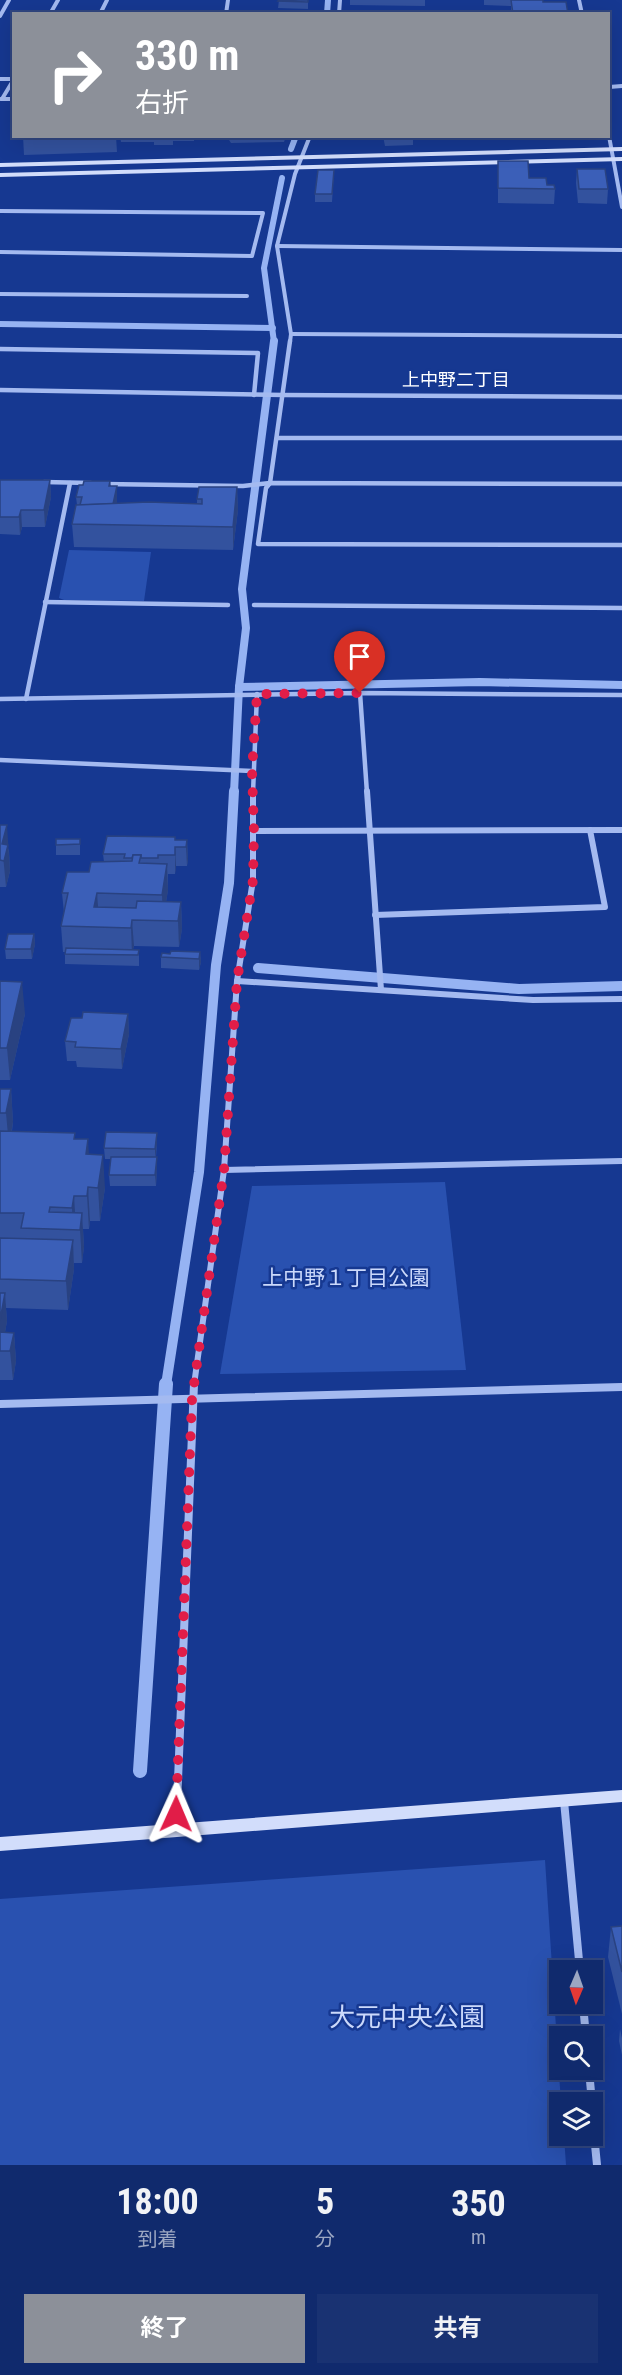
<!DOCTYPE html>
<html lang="ja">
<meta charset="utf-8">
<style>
:root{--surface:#102a6d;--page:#193272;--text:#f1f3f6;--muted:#9ca7c2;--line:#304680;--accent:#8c9099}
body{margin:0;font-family:"Roboto Condensed","Noto Sans JP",sans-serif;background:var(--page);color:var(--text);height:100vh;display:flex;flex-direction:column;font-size:22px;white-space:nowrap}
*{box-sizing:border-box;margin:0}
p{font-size:20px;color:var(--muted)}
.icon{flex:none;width:33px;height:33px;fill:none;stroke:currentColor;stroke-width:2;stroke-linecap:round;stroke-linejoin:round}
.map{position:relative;height:2165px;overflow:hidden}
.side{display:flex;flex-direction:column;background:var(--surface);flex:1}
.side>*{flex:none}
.top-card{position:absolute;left:12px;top:12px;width:598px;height:126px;border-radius:0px;box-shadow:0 6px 24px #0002,0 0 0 2px var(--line);background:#8c9099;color:#fff;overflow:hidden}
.needle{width:39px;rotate:182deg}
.controls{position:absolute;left:549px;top:1960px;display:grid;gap:12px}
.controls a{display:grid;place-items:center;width:54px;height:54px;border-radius:0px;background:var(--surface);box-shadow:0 6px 24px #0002,0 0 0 2px var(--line);font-size:30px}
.pin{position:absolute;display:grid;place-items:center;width:51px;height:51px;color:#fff;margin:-62px -26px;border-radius:50% 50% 50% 0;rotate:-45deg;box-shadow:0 0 6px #0007}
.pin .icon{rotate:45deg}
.me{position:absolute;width:66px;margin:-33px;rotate:1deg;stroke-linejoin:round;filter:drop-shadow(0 0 4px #0008)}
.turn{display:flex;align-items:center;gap:21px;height:126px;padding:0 24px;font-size:27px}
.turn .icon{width:78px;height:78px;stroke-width:2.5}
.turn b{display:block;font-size:42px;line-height:51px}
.eta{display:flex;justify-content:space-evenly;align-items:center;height:102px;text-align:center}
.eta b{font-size:36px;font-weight:700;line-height:42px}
.action{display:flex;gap:12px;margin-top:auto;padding:12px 24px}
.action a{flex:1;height:69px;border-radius:0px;background:var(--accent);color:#fff;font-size:24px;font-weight:700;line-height:69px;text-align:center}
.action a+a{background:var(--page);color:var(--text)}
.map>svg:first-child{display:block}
</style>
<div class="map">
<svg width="622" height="2165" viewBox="0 0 622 2165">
<rect width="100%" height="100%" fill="#163891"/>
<g fill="#2951b0">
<path d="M69,550L151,552L144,601L64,600L59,598Z"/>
<path d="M445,1182L466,1370L220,1374L252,1186Z"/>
<path d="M545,1860L561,2103H560V2136H564L566,2165H0V1899Z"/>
</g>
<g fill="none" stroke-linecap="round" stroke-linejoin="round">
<g stroke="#96b3f3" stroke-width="6">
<path d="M327,14L328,0"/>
<path d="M291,149L296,136"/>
<path d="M0,324L273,328"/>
<path d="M274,342L264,268L282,178"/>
</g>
<g stroke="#96b3f3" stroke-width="8">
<path d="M239,687L480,682L622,685"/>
<path d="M234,793L239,687L246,628L242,589L274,341"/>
</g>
<g stroke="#96b3f3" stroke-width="10">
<path d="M258,968L519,989L622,986"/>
<path d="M166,1385L199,1172L216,965L229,883L234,791"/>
</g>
<path stroke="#96b3f3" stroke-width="14" d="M140,1771L166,1384"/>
<g stroke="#a4baf0" stroke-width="4">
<path d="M579,0L582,14"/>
<path d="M50,14L58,0"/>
<path d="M100,14L107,0"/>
<path d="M226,14L228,0"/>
<path d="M339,14L340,0"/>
<path d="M0,16L9,0"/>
<path d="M0,79H14"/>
<path d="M609,87L622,86"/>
<path d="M1,99H14"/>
<path d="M2,99L14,79"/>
<path d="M609,136L622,207"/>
<path d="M0,211L263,213L252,256L0,252"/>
<path d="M277,246L622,250"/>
<path d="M0,294L247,296"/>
<path d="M291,334L622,336"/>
<path d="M290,342L291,334L277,246L295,174L310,136"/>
</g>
<g stroke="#a4baf0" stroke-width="4.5">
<path d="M290,341L270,483L266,488L258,544L622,545"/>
<path d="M0,349L258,353L254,395"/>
<path d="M0,390L283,395L622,397"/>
<path d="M277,438H622"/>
<path d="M44,482L91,483"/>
<path d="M104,484L243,486L270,483L622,484"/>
<path d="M45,602L228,605"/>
<path d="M254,605L622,608"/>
<path d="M360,693L367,793"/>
<path d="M0,699L360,693L622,695"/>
<path d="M26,699L70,483"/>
<path d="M0,760L252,771"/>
<path d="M253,793L257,694"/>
</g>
<g stroke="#a4baf0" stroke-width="6">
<path d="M367,791L381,990"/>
<path d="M254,831L622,830"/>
<path d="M375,915L605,907L590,830"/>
<path d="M237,981L533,1000L622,999"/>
<path d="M224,1170L622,1161"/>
<path d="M194,1385L224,1170L237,981L253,880V791"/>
</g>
<g stroke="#a4baf0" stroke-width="8">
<path d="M0,1404L622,1387"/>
<path d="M564,1801L580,1971"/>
<path d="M176,1830L194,1384"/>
<path d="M583,2004L586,2037"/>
<path d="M589,2070L592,2103"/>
<path d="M592,2114L597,2165"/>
</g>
<g fill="#d2ddfb" fill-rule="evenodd">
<path d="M622,147V151L0,167V163Z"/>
<path d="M622,157V161L0,177V173Z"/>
<path d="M622,1790V1802L0,1851V1837Z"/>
</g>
</g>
<g fill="#33529e">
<path d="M279,0H308V9L278,8Z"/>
<path d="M350,0H425V6L350,5Z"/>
<path d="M484,0H543V2L568,14H511V6L484,5Z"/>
<path d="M23,136H116L117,152L24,155Z"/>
<path d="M120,136H194V141H173V145H154V142H121Z"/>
<path d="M201,136H286L284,142L231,143L229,140H201Z"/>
<path d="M383,136H413V145L385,146Z"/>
<path d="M538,136H590V138L540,140Z"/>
<path d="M498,161L529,178L555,189L554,204L498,203Z"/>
<path d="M577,169L608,189L607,204L578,203L576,183Z"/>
<path d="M334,170L332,202H315V194Z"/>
<path d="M0,480H50L51,497L45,527H22L20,535L0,534Z"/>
<path d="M110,481L111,486L117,504H197V499L237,487L238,510L233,550L74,547L72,524L77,505L76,497L83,485Z"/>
<path d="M0,825L9,851L10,871L6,887H0Z"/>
<path d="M80,839V855H56V845Z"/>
<path d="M175,840H187L188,859L187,866H176L175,874H168V890L166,902H181L182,929L179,947L134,946L133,949L139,950V966L65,964V952H63L61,926L64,913L62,893L104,862L103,854Z"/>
<path d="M34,934L35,944L32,959H6L5,949Z"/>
<path d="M200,952L201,962L199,970L161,968V957L170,954Z"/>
<path d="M0,981L25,1014L10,1080H0Z"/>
<path d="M128,1014L129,1034L122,1069L77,1067L76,1061H67L65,1041L82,1018Z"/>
<path d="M0,1089H11L13,1122L12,1131L75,1139L89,1155L105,1188L100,1221H90L89,1229H83L84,1247L82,1263H74V1269L68,1310L6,1308L7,1321L5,1332L14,1333L16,1361L13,1380H0Z"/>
<path d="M157,1133V1144L156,1157L157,1168L156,1186H110L109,1175L111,1159H105L104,1148Z"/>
<path d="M622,1926V2014L608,1957L611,1927Z"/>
<path d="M620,2029L622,2038V2055L619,2041Z"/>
</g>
<g fill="#294281">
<path d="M50,480L51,497L45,527L44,510Z"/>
<path d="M117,486V503L113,505Z"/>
<path d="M237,487L238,510L233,550V527Z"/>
<path d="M21,510L22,527L20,535L19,517Z"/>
<path d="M7,825L10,871L6,887L2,844Z"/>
<path d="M187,840L188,859L187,866L186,847Z"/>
<path d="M175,847L176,866L175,874Z"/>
<path d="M167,864L168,890L163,921L162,895Z"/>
<path d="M97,893L99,919L94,907Z"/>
<path d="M181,902L182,929L179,947L178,921Z"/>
<path d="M132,920L134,946L132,954L131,928Z"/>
<path d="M34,934L35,944L32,959L31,949Z"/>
<path d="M200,952L201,962L199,970V959Z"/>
<path d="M22,982L25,1014L10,1080L7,1048Z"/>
<path d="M128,1014L129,1034L122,1069L121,1049Z"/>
<path d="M11,1089L13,1122L9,1146L6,1113Z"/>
<path d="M157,1133V1144L155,1160V1149Z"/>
<path d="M88,1139L90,1172L86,1154Z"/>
<path d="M103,1155L105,1188L100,1221L98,1188Z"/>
<path d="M157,1157V1168L156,1186L155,1175Z"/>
<path d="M88,1187L90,1221L89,1229L87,1196Z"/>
<path d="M74,1196L76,1229L73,1230L72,1208Z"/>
<path d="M82,1213L84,1247L82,1263L80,1230Z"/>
<path d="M73,1240L74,1269L68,1310L66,1281Z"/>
<path d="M5,1293L7,1321L2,1351H0V1320Z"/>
<path d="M14,1333L16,1361L13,1380L10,1351Z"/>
</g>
<g fill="#3b5fb8" stroke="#294281" stroke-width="1.5">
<path d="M279,0H308V2L278,1Z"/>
<path d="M511,0H543V2H566L568,14H513Z"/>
<path d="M385,136H413V138H386Z"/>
<path d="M498,161H528L529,178H546L547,185H554L555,189L498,188Z"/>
<path d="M577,169H605L608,189H579Z"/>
<path d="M318,170H334L332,194H315Z"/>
<path d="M0,480H50L44,510H21L19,517H0Z"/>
<path d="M84,481H110L109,486H117L113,504L80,505L82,497H76L79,485H83Z"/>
<path d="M199,487H237L233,527L72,524L76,505L149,502L202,504V499H197Z"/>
<path d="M0,825H7L2,844L8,845L4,861L0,860Z"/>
<path d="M107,836L175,837V840H187L186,847H175V855H158V858H141V855H133L132,858H124L125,854H103Z"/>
<path d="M56,839H80V844L56,845Z"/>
<path d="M133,855H141L139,863L167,864L162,895L97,893L94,907L136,908L137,901L181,902L178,921L132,920L131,928L61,926L68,893H62L67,872H89L91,862L132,861Z"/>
<path d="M8,934H34L31,949H5Z"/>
<path d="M66,948L139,950L138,955L65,954Z"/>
<path d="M171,951L200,952L199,959L161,957L162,953L170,954Z"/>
<path d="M0,981L22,982L7,1048H0Z"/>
<path d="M83,1012L128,1014L121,1049L75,1047L76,1042L65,1041L71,1018H82Z"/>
<path d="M0,1089H11L6,1113H0Z"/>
<path d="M0,1131L75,1133L74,1139H88L86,1154L103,1155L98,1188L88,1187L87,1196H74L72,1208L50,1207L49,1212L82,1213L80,1230L21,1228L24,1213H0Z"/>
<path d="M106,1132L157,1133L155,1149L104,1148Z"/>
<path d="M111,1157H157L155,1175H109Z"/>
<path d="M0,1238L73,1240L66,1281L0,1279Z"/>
<path d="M0,1293H5L0,1320Z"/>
<path d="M0,1332L14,1333L10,1351H0Z"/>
<path d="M622,1926V1972L611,1927Z"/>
</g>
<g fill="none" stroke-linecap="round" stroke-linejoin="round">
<path stroke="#e11d48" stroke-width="10" stroke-dasharray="0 18" d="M176,1814L192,1399L224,1170L237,981L253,880L254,831L252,771L257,694L360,693"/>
</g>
<g text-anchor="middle" stroke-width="5" stroke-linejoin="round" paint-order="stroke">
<g font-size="18" fill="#fff" stroke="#163891">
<text x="456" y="386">上中野二丁目</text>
</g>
<g font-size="21" fill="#cbd9fb" stroke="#163891">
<text x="346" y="1285">上中野１丁目公園</text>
</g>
<g font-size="26" fill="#cbd9fb" stroke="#163891">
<text x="407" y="2026">大元中央公園</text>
</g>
</g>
</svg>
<div class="controls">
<a><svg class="needle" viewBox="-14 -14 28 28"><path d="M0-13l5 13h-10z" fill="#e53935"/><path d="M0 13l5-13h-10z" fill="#9ca7c2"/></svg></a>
<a><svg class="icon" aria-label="search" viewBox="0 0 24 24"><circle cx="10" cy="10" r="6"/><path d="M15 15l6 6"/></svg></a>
<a><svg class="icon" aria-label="layers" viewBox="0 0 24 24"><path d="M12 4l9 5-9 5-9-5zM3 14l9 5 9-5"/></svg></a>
</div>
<div class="pin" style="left:360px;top:693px;background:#d93025"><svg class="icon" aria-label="arrive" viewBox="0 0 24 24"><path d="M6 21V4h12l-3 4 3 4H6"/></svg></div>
<svg class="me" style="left:176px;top:1814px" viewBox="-20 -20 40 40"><path d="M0-17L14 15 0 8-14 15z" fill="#e11d48" stroke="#fff" stroke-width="4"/></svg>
<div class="top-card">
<div class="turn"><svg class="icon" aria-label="right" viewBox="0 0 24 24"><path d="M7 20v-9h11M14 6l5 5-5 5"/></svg><div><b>330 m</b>右折</div></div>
</div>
</div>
<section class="side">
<div class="eta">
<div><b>18:00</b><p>到着</p></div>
<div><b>5</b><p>分</p></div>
<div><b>350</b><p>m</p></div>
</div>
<div class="action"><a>終了</a><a>共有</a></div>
</section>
